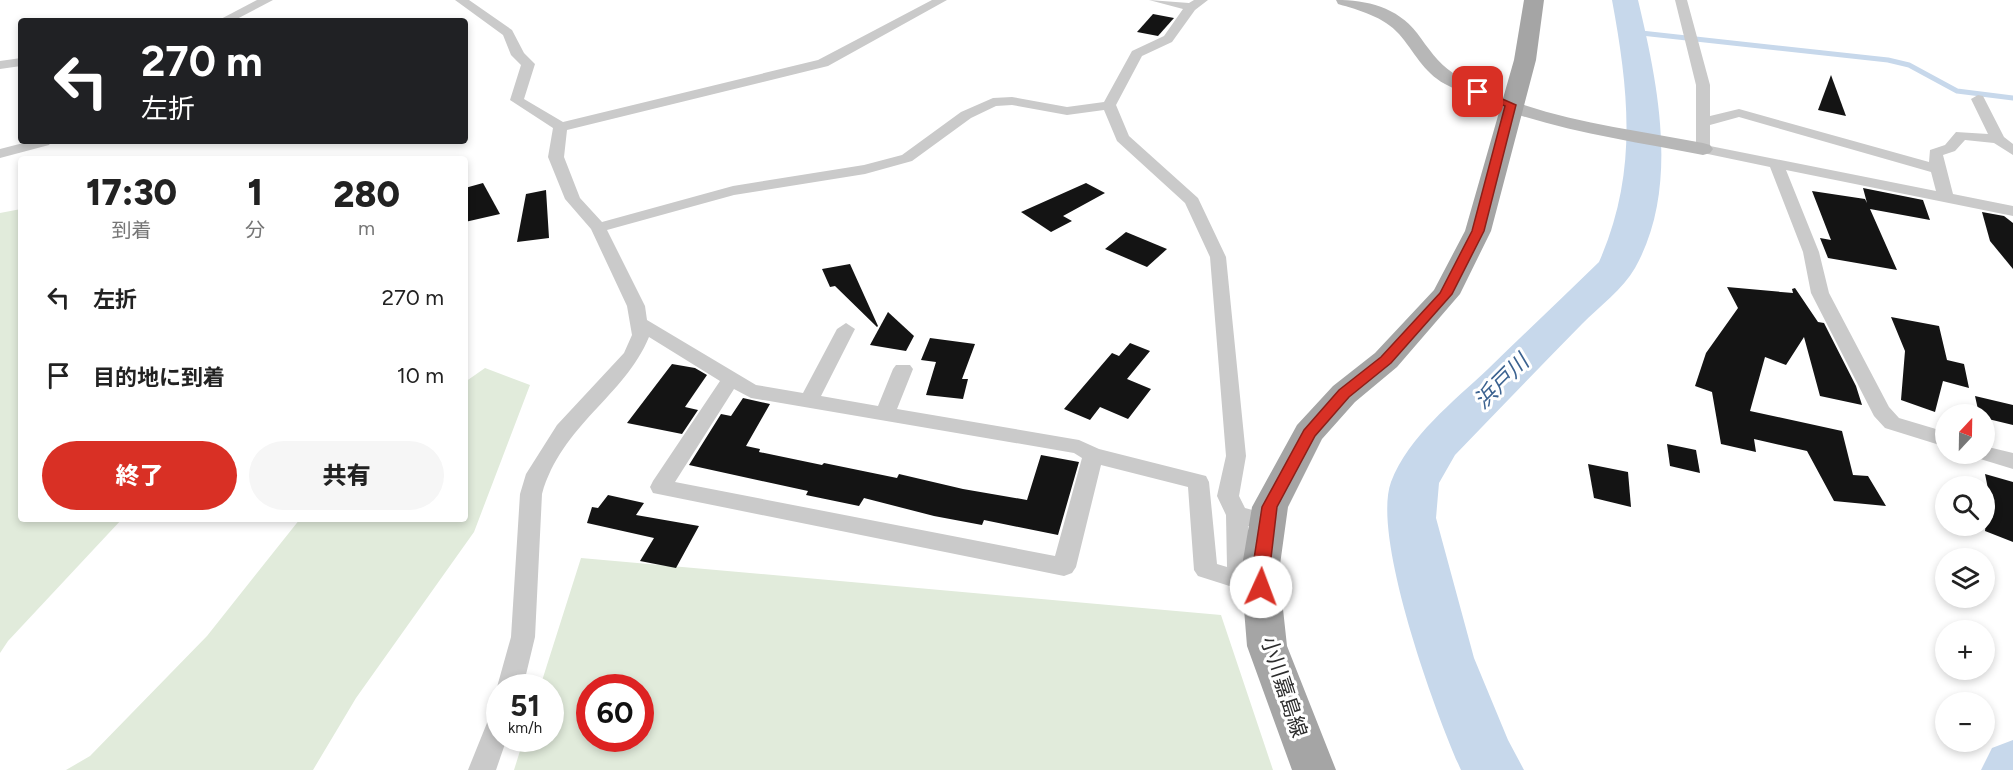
<!DOCTYPE html>
<html lang="ja">
<meta charset="utf-8">
<style>
:root{--surface:#fff;--page:#f6f6f6;--text:#222;--muted:#767676;--accent:#d93025}
body{margin:0;font-family:Figtree,"Noto Sans JP",sans-serif;background:var(--page);color:var(--text);height:100vh;display:flex;flex-direction:column;font-size:22px;white-space:nowrap}
*{box-sizing:border-box;margin:0}
p{font-size:20px;color:var(--muted)}
.icon{flex:none;width:33px;height:33px;fill:none;stroke:currentColor;stroke-width:2;stroke-linecap:round;stroke-linejoin:round}
.map{position:relative;flex:1;overflow:hidden}
.details{position:absolute;left:18px;top:156px;width:450px;height:366px;display:flex;flex-direction:column;background:var(--surface);border-radius:6px;box-shadow:0 3px 9px #0003}
.details>*{flex:none}
.guide{position:absolute;left:18px;top:18px;width:450px;height:126px;border-radius:6px;box-shadow:0 3px 9px #0003;background:#202124;color:#fff;overflow:hidden}
.needle{width:39px;rotate:22deg}
.tools{position:absolute;left:1935px;top:404px;display:grid;gap:12px}
.tools a{display:grid;place-items:center;width:60px;height:60px;border-radius:50%;background:var(--surface);box-shadow:0 3px 9px #0003;font-size:30px}
.speed{position:absolute;left:486px;top:674px;display:flex;gap:12px;font-size:30px;font-weight:700;text-align:center}
.speed>*{display:grid;place-content:center;width:78px;height:78px;border-radius:50%;background:var(--surface);box-shadow:0 3px 9px #0003;line-height:1}
.speed small{font-size:15px;font-weight:400}
.speed .limit{border:9px solid #d22;background:#fff;color:#111}
.pin{position:absolute;display:grid;place-items:center;width:51px;height:51px;color:#fff;margin:-26px;border-radius:12px;box-shadow:0 3px 9px #0006}
.me{position:absolute;width:66px;margin:-33px;rotate:2deg;stroke-linejoin:round;filter:drop-shadow(0 0 4px #0008)}
.turn{display:flex;align-items:center;gap:21px;height:126px;padding:0 24px;font-size:27px}
.turn .icon{width:78px;height:78px;stroke-width:2.5}
.turn b{display:block;font-size:42px;line-height:51px}
.eta{display:flex;justify-content:space-evenly;align-items:center;height:102px;text-align:center}
.eta b{font-size:36px;font-weight:800;line-height:42px}
.action{display:flex;gap:12px;margin-top:auto;padding:12px 24px}
.action a{flex:1;height:69px;border-radius:36px;background:var(--accent);color:#fff;font-size:24px;font-weight:800;line-height:69px;text-align:center}
.action a+a{background:var(--page);color:var(--text)}
ul{padding:0;list-style:none}
li{display:flex;align-items:center;gap:18px;height:78px;padding:0 24px}
li div{flex:1}
li b{display:block;font-size:22px}
li em{font-style:normal}
.map>svg:first-child{display:block}
</style>
<div class="map">
<svg width="2013" height="770" viewBox="0 0 2013 770">
<rect width="100%" height="100%" fill="#fff"/>
<g fill="#e1ebdb" fill-rule="evenodd">
<path d="M21,209V519H122L8,641L0,653V213Z"/>
<path d="M485,368L530,385L474,532L356,698L313,770H66L90,756L207,636L300,519H465V382Z"/>
<path d="M581,558L1221,615L1273,770H514L524,738H550V687H540ZM590,687H640V738H590Z"/>
</g>
<g fill="none" stroke-linecap="round" stroke-linejoin="round">
<path stroke="#c7d8eb" stroke-width="5" d="M1632,32L1888,60L1909,65L1957,91L2013,98"/>
<g fill="#c7d8eb" fill-rule="evenodd">
<path d="M1612,0H1638C1658,84 1680,188 1635,268C1623,289 1599,307 1582,324C1539,368 1497,411 1455,455L1439,483L1436,518L1474,658L1508,740L1524,770H1461C1436,715 1371,537 1391,482C1409,436 1453,402 1488,369C1525,333 1562,298 1599,262C1638,174 1629,92 1612,0Z"/>
<path d="M2013,740V770H1981L1992,748Z"/>
</g>
</g>
<g fill="#141414">
<path d="M1153,14L1174,18L1158,36L1137,32Z"/>
<path d="M1831,75L1846,116L1818,110Z"/>
<path d="M483,183L500,214L465,222V188Z"/>
<path d="M1086,183L1105,193L1063,216L1072,221L1051,232L1021,212Z"/>
<path d="M1863,188L1923,200L1930,220L1870,209L1897,270L1828,258L1820,238L1831,240L1812,191L1865,199L1867,203Z"/>
<path d="M546,190L549,238L517,242L526,194Z"/>
<path d="M1982,212L2004,216L2013,223V269L1990,241Z"/>
<path d="M1126,232L1167,249L1147,267L1105,249Z"/>
<path d="M850,264L878,326L877,327L835,286L830,287L822,269Z"/>
<path d="M1727,287L1793,293L1792,289L1795,288L1818,322L1824,323L1856,386L1862,405L1820,396L1804,337L1786,365L1765,357L1750,411L1842,431L1853,475L1868,476L1886,506L1834,501L1807,451L1754,439L1756,452L1721,444L1712,392L1695,386L1706,353L1738,308Z"/>
<path d="M888,312L914,336L906,351L870,345Z"/>
<path d="M1891,317L1939,326L1947,360L1964,364L1969,388L1943,381L1935,412L1901,400L1905,351Z"/>
<path d="M930,338L975,344L962,379H968L963,399L926,395L936,362L921,360Z"/>
<path d="M1130,343L1150,351L1127,379L1151,389L1128,419L1100,407L1090,420L1064,409L1112,353L1119,356Z"/>
<path d="M672,364L695,368L707,375L685,407L698,410L682,434L627,423Z"/>
<path d="M1975,396L2013,405V425L1984,418V414H1979Z"/>
<path d="M743,398L770,404L746,446L760,449L759,452L822,465L824,463L897,478L899,474L963,489L1027,500L1041,455L1079,462L1058,535L984,520L982,525L934,516L864,498L859,506L806,495L808,491L689,465L721,414L731,416Z"/>
<path d="M1667,444L1696,450L1700,473L1670,466Z"/>
<path d="M1588,464L1628,472L1631,507L1594,498Z"/>
<path d="M1985,474L2013,482V542L1985,531L1989,494Z"/>
<path d="M608,495L644,503L636,515L699,526L676,568L640,561L654,538L587,523L592,507L598,508Z"/>
</g>
<g fill="none" stroke-linecap="round" stroke-linejoin="round">
<g fill="#cacaca" fill-rule="evenodd">
<path d="M257,0H273L233,21H217Z"/>
<path d="M455,0H469L512,30L524,53L535,64L524,99L563,122L818,60L932,0H947L828,66L567,130L564,157L580,198L602,222L733,186L864,165L902,155L961,112L993,98L1012,97L1067,107L1104,102L1132,51L1164,36L1183,9L1149,0L1189,3L1194,0H1208L1195,10L1172,42L1142,56L1116,105L1129,136L1198,198L1226,257L1246,456L1239,496L1245,508L1275,516L1278,522L1275,528L1267,530L1248,526L1250,574L1269,580L1273,587L1269,594L1261,596L1198,576L1194,570L1188,487L1101,465L1076,567L1072,573L1064,576L653,493L650,487L653,481L720,381L649,337C624,397 562,424 542,494L535,637L523,687H500V692L497,687L511,637L520,494L526,474L557,425L624,353L632,335L627,306L591,229L565,199L548,157L553,128L510,100L521,65L511,55L503,35ZM1012,105L1067,115L1104,110L1117,141L1185,203L1210,257L1226,456L1217,496L1226,515L1227,567L1217,564L1209,482L1206,476L1099,449L1079,440L897,409L913,369L910,365H896L893,369L878,406L821,396L855,329L846,323L837,329L803,393L756,385L647,320L645,306L607,230L734,195L865,174L912,161L971,118L996,106ZM734,389L751,398L1074,453L1082,458L1055,556L675,482Z"/>
<path d="M1675,0H1687L1710,85V116L1739,109L1929,162L1930,150L1945,145L1956,132L1988,134L1971,99L1978,95L1983,96L2004,137L2013,144V155L1994,143L1965,140L1955,151L1943,155L1953,194L2013,206V216L1786,170L1819,252L1829,293L1889,407L1899,418L1946,432V447L1885,428L1874,416L1811,293L1803,252L1770,167L1703,153L1696,149V85ZM1739,117L1931,172L1936,191L1710,146V125Z"/>
<path d="M21,58V66L0,69V61Z"/>
<path d="M31,141L51,142L49,145L0,158V149Z"/>
<path d="M1984,446L2013,453V469L1977,458L1974,453H1984Z"/>
<path d="M500,709V738H507L496,770H468L491,713Z"/>
</g>
<path fill="#b7b7b7" fill-rule="evenodd" d="M1336,0C1367,0 1397,7 1417,33C1428,48 1438,63 1453,73C1527,118 1620,127 1703,143L1710,145L1713,149L1710,153L1703,155C1616,138 1524,127 1445,84C1423,72 1414,51 1399,34C1384,17 1359,10 1338,4Z"/>
<path fill="#a5a5a5" fill-rule="evenodd" d="M1524,0H1544L1536,60L1491,231L1460,294L1397,367L1355,402L1322,439L1288,507L1279,572L1287,646L1336,770H1292L1247,646L1241,572L1252,507L1297,425L1333,386L1375,353L1434,290L1465,231L1514,60Z"/>
</g>
<path fill="#d93025" stroke="#8d1f18" stroke-width="1.5" d="M1475,90H1482L1516,105L1484,231L1452,294L1391,363L1349,397L1315,436L1277,507L1267,592H1255L1252,572L1262,507L1304,430L1339,390L1381,357L1440,293L1472,231L1505,106L1475,94Z"/>
<g text-anchor="middle" stroke-width="6" stroke-linejoin="round" paint-order="stroke">
<g font-size="21" fill="#2d2d2d" stroke="#fff">
<text transform="translate(1284 687) rotate(72)" y="7">小川嘉島線</text>
</g>
<g font-size="22" font-style="italic" fill="#3b6290" stroke="#fff">
<text transform="translate(1501 381) rotate(-45)" y="8">浜戸川</text>
</g>
</g>
</svg>
<div class="tools">
<a><svg class="needle" viewBox="-14 -14 28 28"><path d="M0-13l5 13h-10z" fill="#e53935"/><path d="M0 13l5-13h-10z" fill="#767676"/></svg></a>
<a><svg class="icon" aria-label="search" viewBox="0 0 24 24"><circle cx="10" cy="10" r="6"/><path d="M15 15l6 6"/></svg></a>
<a><svg class="icon" aria-label="layers" viewBox="0 0 24 24"><path d="M12 4l9 5-9 5-9-5zM3 14l9 5 9-5"/></svg></a>
<a>+</a>
<a>−</a>
</div>
<div class="speed"><div>51<small>km/h</small></div><div class="limit">60</div></div>
<div class="pin" style="left:1478px;top:92px;background:#d93025"><svg class="icon" aria-label="arrive" viewBox="0 0 24 24"><path d="M6 21V4h12l-3 4 3 4H6"/></svg></div>
<svg class="me" style="left:1261px;top:587px" viewBox="-20 -20 40 40"><circle r="19" fill="#fff"/><path d="M0-13L10 11 0 6-10 11z" fill="#d93025"/></svg>
<div class="guide">
<div class="turn"><svg class="icon" aria-label="left" viewBox="0 0 24 24"><path d="M17 20v-9H6M10 6l-5 5 5 5"/></svg><div><b>270 m</b>左折</div></div>
</div>
<section class="details">
<div class="eta">
<div><b>17:30</b><p>到着</p></div>
<div><b>1</b><p>分</p></div>
<div><b>280</b><p>m</p></div>
</div>
<ul>
<li><svg class="icon" aria-label="left" viewBox="0 0 24 24"><path d="M17 20v-9H6M10 6l-5 5 5 5"/></svg><div><b>左折</b></div><em>270 m</em></li>
<li><svg class="icon" aria-label="arrive" viewBox="0 0 24 24"><path d="M6 21V4h12l-3 4 3 4H6"/></svg><div><b>目的地に到着</b></div><em>10 m</em></li>
</ul>
<div class="action"><a>終了</a><a>共有</a></div>
</section>
</div>
